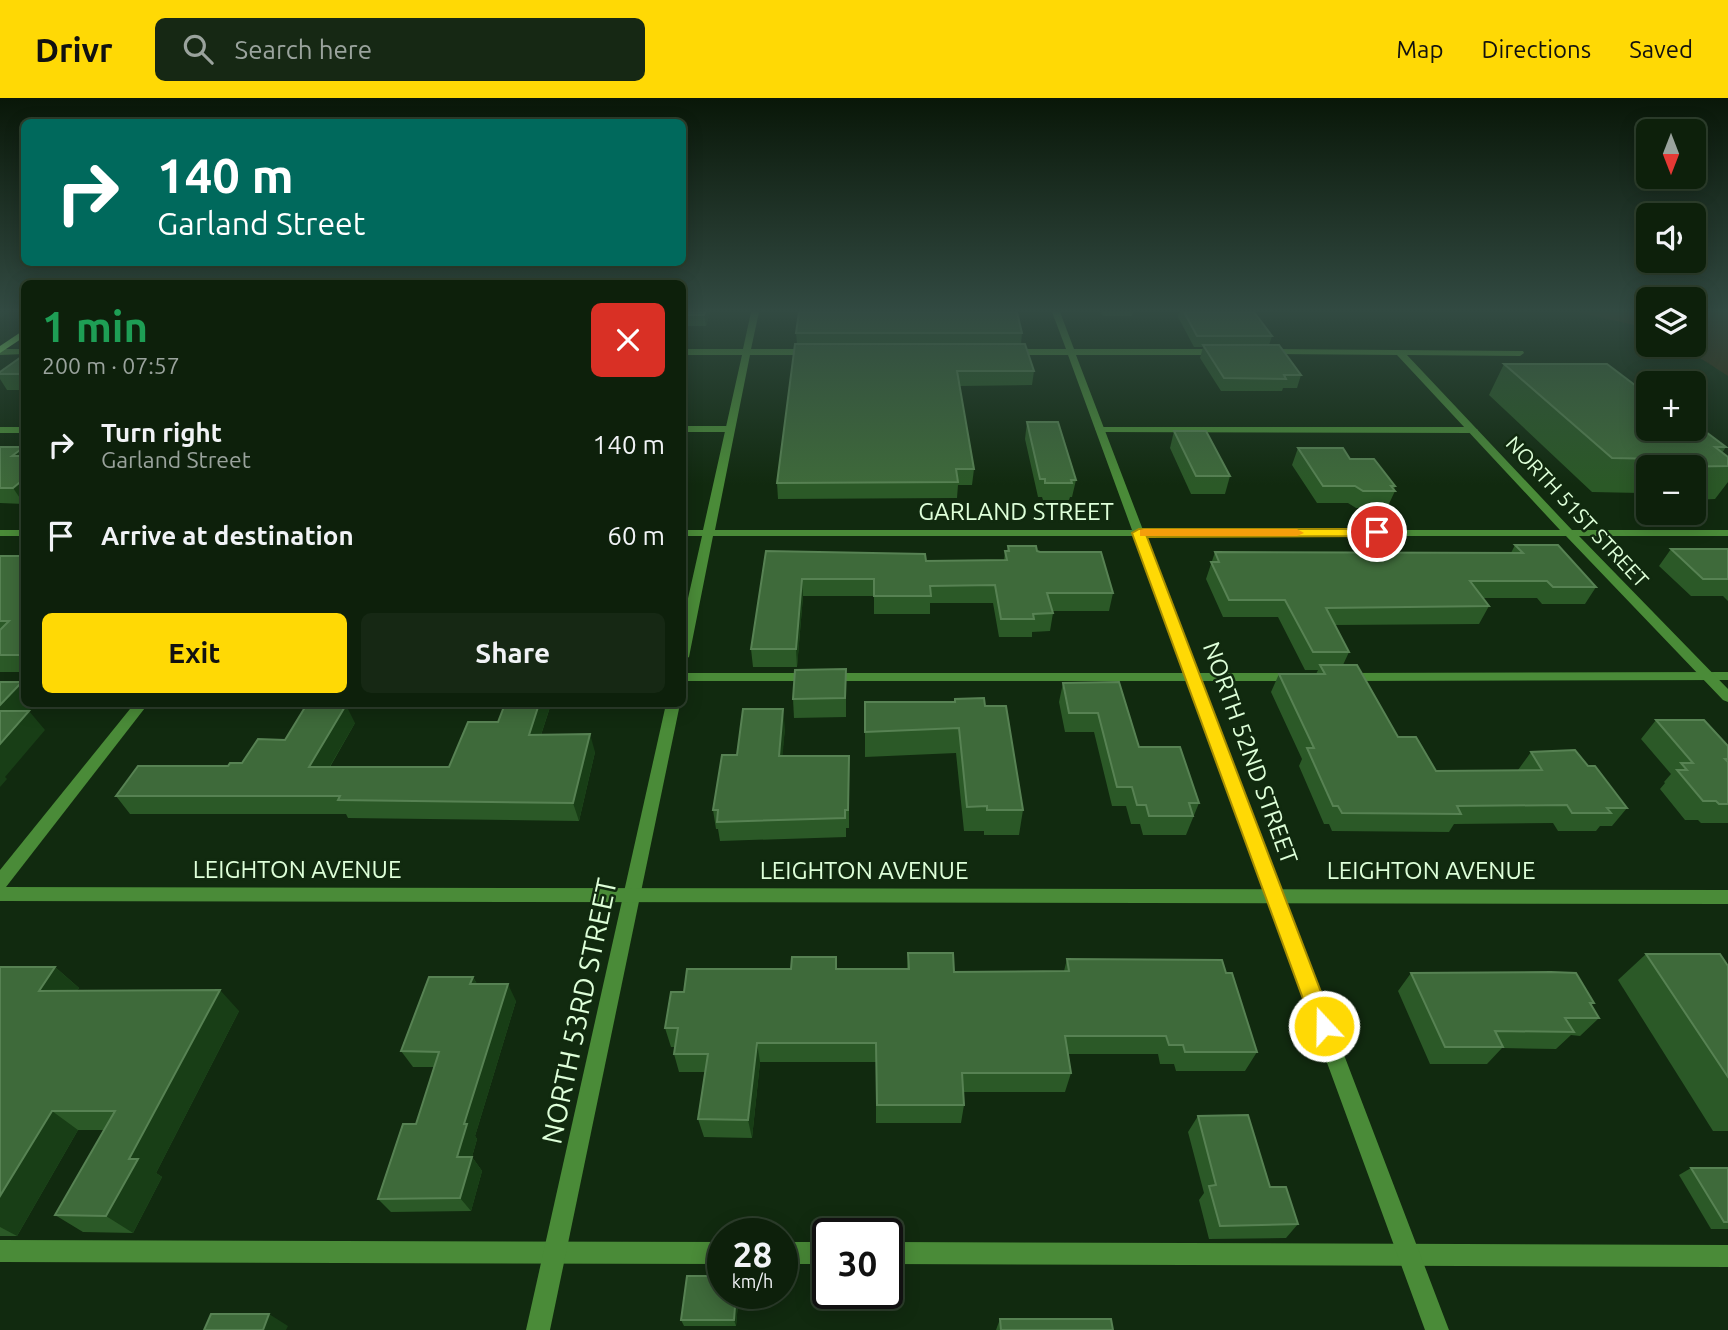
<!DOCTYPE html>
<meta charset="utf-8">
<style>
:root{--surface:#0d200b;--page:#162814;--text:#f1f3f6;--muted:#9aa39d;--line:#2d3e2c;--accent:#ffd905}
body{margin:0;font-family:Ubuntu,sans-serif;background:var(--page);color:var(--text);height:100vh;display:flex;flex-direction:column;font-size:26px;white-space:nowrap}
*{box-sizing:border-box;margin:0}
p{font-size:23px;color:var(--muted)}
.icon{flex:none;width:38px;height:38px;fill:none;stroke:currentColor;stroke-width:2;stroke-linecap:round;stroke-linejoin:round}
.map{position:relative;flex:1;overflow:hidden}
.drawer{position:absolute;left:21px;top:182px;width:665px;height:427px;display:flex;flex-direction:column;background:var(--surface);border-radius:10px;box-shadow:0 4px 18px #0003,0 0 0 2px var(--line)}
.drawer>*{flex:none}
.guide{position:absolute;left:21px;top:21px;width:665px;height:147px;border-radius:10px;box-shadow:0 4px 18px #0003,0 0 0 2px var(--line);background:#00695c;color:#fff;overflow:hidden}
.needle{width:46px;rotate:180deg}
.buttons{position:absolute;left:1636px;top:21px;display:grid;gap:14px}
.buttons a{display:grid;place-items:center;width:70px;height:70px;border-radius:10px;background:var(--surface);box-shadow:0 4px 18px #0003,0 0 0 2px var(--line);font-size:35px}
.speed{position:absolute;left:707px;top:1120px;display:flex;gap:14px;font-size:35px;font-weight:700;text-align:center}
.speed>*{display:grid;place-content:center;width:91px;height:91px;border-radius:50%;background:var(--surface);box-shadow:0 4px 18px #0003,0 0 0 2px var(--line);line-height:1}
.speed small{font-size:18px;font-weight:400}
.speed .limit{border:4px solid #111;border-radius:10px;background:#fff;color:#111}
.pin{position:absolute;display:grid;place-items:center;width:60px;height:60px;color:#fff;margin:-30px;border:4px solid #fff;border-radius:50%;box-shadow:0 2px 7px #0007}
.me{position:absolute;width:77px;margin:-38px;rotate:339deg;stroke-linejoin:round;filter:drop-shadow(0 0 5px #0008)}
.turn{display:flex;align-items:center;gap:24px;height:147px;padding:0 21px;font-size:32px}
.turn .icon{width:91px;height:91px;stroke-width:2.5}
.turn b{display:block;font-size:49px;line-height:60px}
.round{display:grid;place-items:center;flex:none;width:74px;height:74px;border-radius:10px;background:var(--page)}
.summary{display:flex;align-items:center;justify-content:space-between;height:119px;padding:0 21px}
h1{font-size:42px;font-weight:600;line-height:52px;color:#1e9e55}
.primary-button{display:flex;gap:14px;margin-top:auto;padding:14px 21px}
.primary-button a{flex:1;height:80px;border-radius:10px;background:var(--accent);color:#111;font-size:28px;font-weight:600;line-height:80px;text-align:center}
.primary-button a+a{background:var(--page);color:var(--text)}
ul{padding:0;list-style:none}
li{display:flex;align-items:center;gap:21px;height:91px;padding:0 21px}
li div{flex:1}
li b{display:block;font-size:26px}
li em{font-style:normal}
header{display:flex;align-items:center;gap:42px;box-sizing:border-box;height:98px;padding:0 35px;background:var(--accent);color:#111}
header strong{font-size:33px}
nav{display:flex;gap:38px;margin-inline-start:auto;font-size:24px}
.search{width:490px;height:63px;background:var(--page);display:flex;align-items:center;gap:18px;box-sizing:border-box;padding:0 24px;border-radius:10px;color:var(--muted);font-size:26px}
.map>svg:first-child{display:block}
</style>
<header>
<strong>Drivr</strong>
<div class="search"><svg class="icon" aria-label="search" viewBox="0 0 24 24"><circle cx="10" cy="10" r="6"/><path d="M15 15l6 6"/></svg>Search here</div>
<nav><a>Map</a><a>Directions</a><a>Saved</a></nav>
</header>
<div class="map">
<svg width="1728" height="1232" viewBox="0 0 1728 1232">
<rect width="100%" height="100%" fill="#112a0f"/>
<g fill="#352b12">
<path d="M1576,214H1648V230Z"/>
<path d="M1694,214H1728V278L1680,247H1694Z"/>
</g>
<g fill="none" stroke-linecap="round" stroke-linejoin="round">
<g fill="#4a8b38" fill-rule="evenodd">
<path d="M682,328H730L735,331L730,334H682Z"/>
<rect x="0" y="329" width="24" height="6"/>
<path d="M1097,329H1473L1478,332L1473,335L1100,334L1095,331Z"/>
<path d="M1728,574V582L1345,583L1338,579L1345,575Z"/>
<path d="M682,575H1297L1304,579L1297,583H682Z"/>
<path d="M0,1142L723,1144V1166L0,1164Z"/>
<rect x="782" y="1144" width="46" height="22"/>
<path d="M887,1144L1728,1147V1169L887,1166Z"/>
</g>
<g fill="#4a8b38" fill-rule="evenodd">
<path d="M751,214H759L751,251H811L815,254L811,257H750L715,432H1132L1068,257H1010L1006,254L1010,251H1066L1052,214H1060L1074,251H1221L1225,254L1221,257H1076L1143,432H1560L1397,257L1263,256L1262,254L1266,251L1523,253L1524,255L1520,258L1407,257L1572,432H1728V438H1579L1728,591V604L1723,602L1566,438H1146L1449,1232H1425L1134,438H713L689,559L682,563V527L702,438H682V432H703L742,257H682V251H743Z"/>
<path d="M0,251H24V256L0,257Z"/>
<rect x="0" y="432" width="24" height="6"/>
<path d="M134,606H148L6,789L0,791V772Z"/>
<path d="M666,606H680L550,1232H526Z"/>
</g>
<path fill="#4a8b38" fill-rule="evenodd" d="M0,789L1728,792V806L0,803Z"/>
<path fill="#90ff70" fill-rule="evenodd" d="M21,234H24V239L0,255V248Z"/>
</g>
<g fill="#2b5927">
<path d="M682,214H710L706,228H682Z"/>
<path d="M1101,214H1133L1132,218H1103Z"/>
<path d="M1179,214H1254L1272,238L1269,247L1301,277L1297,290H1283L1282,293H1221L1200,260L1203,249H1194L1178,219Z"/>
<path d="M796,235H1022L1021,246L1034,273L1032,287L959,288L974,371L972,387H958L957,400L778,401L777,385L797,246Z"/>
<path d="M24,257V292H7L0,281V274Z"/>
<path d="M1504,266L1648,331L1726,349L1722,355L1728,359V384L1715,401L1694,402V369H1648V402L1640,395L1592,394L1489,297Z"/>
<path d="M1027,324L1076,382L1072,399H1070L1069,402H1043L1042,399H1038L1025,341Z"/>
<path d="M1174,333L1230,378L1225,396H1191L1170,350Z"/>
<path d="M0,349H24V406L0,405Z"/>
<path d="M1298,350L1350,361L1395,388L1394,392L1395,393L1387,410H1356L1348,405H1317L1292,367Z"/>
<path d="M1515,447L1596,489L1585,506H1542L1537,500H1483L1489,508L1479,526L1335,527L1349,554L1343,567L1398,639L1436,673L1518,672L1531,654L1588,668L1627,710L1612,728H1600L1596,733H1558L1553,725L1454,726L1449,734L1332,733L1329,726H1324L1299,668L1302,661L1271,594L1279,576H1316L1318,572H1305L1278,519H1223L1206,481L1215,454L1511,455Z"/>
<path d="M1008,448L1037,453L1113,495L1109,513H1052L1053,515L1050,533L1032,534V539H999L993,505H930V516H874V498H803L797,569H753L751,551L766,453L926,463L1004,462L1005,453H1007Z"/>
<path d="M1671,451H1728V503L1723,498H1691L1659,468Z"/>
<rect x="0" y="458" width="24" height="116"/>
<path d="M846,571V619L794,620L793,601Z"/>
<path d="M1063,585L1139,649L1199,705L1186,737H1143L1140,726H1131L1126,708H1112L1094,634H1065L1059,604Z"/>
<path d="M955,601L985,608L1023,712L1019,737H984V733H964L956,655L865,659V604H954Z"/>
<path d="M505,606H551L541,637L595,654L579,723L348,720L346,716H130L116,698L242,665L285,642L355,625L330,669H449L498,624Z"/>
<path d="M1656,622L1728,648V725H1701L1698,722H1685L1660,691L1665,685L1664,684L1671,676L1641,641Z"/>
<path d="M785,630L782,658H849V730H846V739L720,743L718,731H716L713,712L737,657Z"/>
<path d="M908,855L954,874L1064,873L1067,861L1226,875L1257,954L1245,973H1176L1174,966H1160L1158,956H1068L1071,975L1065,994H963L964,1007L961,1025H876V964H760L752,1040L704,1039L698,1021L705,974H679L674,956L675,949H671L665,930L684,894L837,871H907Z"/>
<path d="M1646,856L1728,868V1033H1713L1618,882Z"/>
<path d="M0,869H55L79,890L77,893L239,913L156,1075L162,1079L133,1135L83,1134L55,1117L104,1032H78L17,1138H0Z"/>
<path d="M1411,875L1594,905L1591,907L1599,920L1580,938L1571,937L1556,951L1502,950L1487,966H1430L1398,893Z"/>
<path d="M473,879L477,886L516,903L475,1038L477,1041L472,1059L482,1073L471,1113L391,1114L378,1101L416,1026L434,969H413L401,953Z"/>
<path d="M1198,1018L1270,1089L1298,1126L1286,1140L1209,1141L1199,1102L1204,1095L1188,1034Z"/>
<path d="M1691,1070H1728V1131H1711L1679,1077Z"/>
<path d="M739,1195L736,1228H684L681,1222Z"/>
<path d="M1000,1221L1113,1232H996Z"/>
</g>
<g fill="#183e16">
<path d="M0,214H10L0,220Z"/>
<path d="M705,214H710L706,228L704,217Z"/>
<path d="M24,349V372L12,358Z"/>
<path d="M19,385L24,394V406L13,390Z"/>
<path d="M802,481L803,498L797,569L796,551Z"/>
<path d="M24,553V562L20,557Z"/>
<path d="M22,584L24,586V606H35L11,632L0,620V607Z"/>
<path d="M539,606H551L535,655L529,637Z"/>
<path d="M346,607L355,625L319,687L309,669Z"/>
<path d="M783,611L785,630L781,677L779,658Z"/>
<path d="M29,613L45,632L5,679L7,681L0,689V646Z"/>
<path d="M590,636L595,654L579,723L573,705Z"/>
<path d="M55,869L79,890L63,914L39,893Z"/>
<path d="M473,879L482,895L470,886Z"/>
<path d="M508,886L516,903L475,1038L477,1041L470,1066L472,1059L482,1073L471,1113L460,1100L457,1059L464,1026Z"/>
<path d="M220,892L239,913L156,1075L162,1079L133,1135L106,1118L129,1061Z"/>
<path d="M757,945L760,964L752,1040L748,1022Z"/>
<path d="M52,1013L78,1032L17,1138L0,1129V1098Z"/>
<path d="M736,1195H739L736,1228L734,1222Z"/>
<path d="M269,1216L288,1228L286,1232H263Z"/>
</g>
<g fill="#3e6a3a" stroke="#578253" stroke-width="2">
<path d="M682,214H705L704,217H682Z"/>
<path d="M799,214H1017L1022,235H796Z"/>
<path d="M1184,214H1254L1272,238H1197Z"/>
<path d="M795,246H1025L1034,273H957L974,371H956L958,384L777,385Z"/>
<path d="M1203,247H1279L1301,277H1284L1286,281L1224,280Z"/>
<path d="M24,257V276H0V274Z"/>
<path d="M1504,266H1607L1648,297V331H1694V325L1726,349H1715L1728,359V368L1671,369L1662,361L1612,360Z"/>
<path d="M1027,324H1058L1076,382H1071L1072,385H1045V381H1040Z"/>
<path d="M1174,333H1206L1230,378H1196Z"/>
<path d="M0,349H24L12,358H24V385H19L13,390H0Z"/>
<path d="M1298,350H1343L1350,361H1374L1395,388H1391L1395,393H1363L1355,388H1323Z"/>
<path d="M1515,447H1558L1596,489H1553L1547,483H1470L1489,508L1326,510L1349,554H1313L1285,502H1229L1211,464H1219L1215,454L1523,455Z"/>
<path d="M1008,448H1036L1037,453L1040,454H1101L1113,495H1047L1053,515L1033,516L1034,521H1001L995,487L930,488L931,498H874V481H802L796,551H751L766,453L925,456L926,463L1007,462L1005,453H1009Z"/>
<path d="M1671,451H1728V481H1703Z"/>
<path d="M0,458H24V553L20,557H0V532L9,523H0Z"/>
<path d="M1320,567H1357L1398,639H1416L1436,673L1542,672L1531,654L1575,652L1588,668H1595L1627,710H1607L1611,715H1572L1567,707L1457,708L1461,716L1342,715L1338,708H1333L1307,650H1314L1279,576H1325Z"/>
<path d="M846,571L845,600L793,601L795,572Z"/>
<path d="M0,584H22L0,607Z"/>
<path d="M1119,584L1139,649H1180L1199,705H1189L1193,718H1149L1146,707H1137L1132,689H1117L1098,615H1069L1063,585Z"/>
<path d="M984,600L985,608H1006L1023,712H987V708L967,709L959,630L865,634V604H955V601Z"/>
<path d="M307,606L346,607L309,669H449L468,624H498L505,606H539L529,637L590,636L573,705L338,702L340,698H116L138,668H228L230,665H242L258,641L285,642Z"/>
<path d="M743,611H783L779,658H849L848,712H845V720L717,724L718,712H713L722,657H737Z"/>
<path d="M0,613H29L0,646Z"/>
<path d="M1656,622H1704L1728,648V661H1725L1728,664V706H1719L1716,703H1703L1677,672H1687L1681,665H1693Z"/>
<path d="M908,855H953L954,874L1069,873L1067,861L1222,862L1226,875H1232L1257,954H1185L1183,947H1169L1166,938H1065L1071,975H962L964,1007H877L876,945H757L748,1022L698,1021L708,956H674L678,930H665L671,894H684L687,871H791L792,859H836V871H909Z"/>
<path d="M1646,856H1720L1728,868V979Z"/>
<path d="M0,869H55L39,893L220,892L129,1061H138L106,1118L55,1117L115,1013H52L0,1098Z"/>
<path d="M1551,874L1576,875L1594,905H1590L1599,920H1565L1574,934L1495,933L1503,949H1445L1411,875Z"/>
<path d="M429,879H473L470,886H508L464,1026H467L457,1059H472L460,1100L378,1101L403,1026H416L439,954L401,953Z"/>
<path d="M1248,1017L1270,1089H1286L1298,1126L1220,1128L1209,1088L1216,1087L1198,1018Z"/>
<path d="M1691,1070H1728V1124H1724Z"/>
<path d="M687,1178H723V1195H736L734,1222H681Z"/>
<path d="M211,1216H269L263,1232H204Z"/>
<path d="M1000,1221H1111L1113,1232H1001Z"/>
</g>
<linearGradient id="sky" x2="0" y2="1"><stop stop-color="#091708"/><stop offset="0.55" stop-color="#324a42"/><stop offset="1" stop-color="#324a42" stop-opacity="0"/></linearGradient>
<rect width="1728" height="387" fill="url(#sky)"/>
<path fill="#ffd905" stroke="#a68d03" stroke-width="2" d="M1139,431H1377L1383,434L1377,438L1147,439L1334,928L1331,935L1324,938L1316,935L1313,928L1132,435Z"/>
<path fill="#f59e0b" d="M1144,431H1297L1304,435L1297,438H1140V432Z"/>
<g text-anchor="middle" stroke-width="5" stroke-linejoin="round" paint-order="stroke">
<g font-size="21" fill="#deffd9" stroke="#112a0f">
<text transform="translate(1577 414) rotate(47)" y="7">NORTH 51ST STREET</text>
</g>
<g font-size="24" fill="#deffd9" stroke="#112a0f">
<text x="1016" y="422">GARLAND STREET</text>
<text transform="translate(1250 655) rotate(70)" y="8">NORTH 52ND STREET</text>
<text x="297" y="780">LEIGHTON AVENUE</text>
<text x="864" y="781">LEIGHTON AVENUE</text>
<text x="1431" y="781">LEIGHTON AVENUE</text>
</g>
<g font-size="28" fill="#deffd9" stroke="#112a0f">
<text transform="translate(579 913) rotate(-78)" y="10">NORTH 53RD STREET</text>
</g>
</g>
</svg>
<div class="buttons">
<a><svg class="needle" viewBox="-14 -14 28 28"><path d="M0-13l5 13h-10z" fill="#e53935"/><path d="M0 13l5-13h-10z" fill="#9aa39d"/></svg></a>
<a><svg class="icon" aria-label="sound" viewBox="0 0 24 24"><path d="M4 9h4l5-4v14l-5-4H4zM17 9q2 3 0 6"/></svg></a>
<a><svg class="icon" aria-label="layers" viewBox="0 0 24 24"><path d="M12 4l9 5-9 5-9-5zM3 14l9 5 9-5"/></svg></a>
<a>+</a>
<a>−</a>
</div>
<div class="speed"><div>28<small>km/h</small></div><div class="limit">30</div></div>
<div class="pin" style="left:1377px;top:434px;background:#d93025"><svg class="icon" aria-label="arrive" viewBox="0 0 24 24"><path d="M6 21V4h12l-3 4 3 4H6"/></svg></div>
<svg class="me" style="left:1324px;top:928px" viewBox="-20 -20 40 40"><circle r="17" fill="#ffd905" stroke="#fff" stroke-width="3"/><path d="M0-11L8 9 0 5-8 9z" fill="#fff"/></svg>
<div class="guide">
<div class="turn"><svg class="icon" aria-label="right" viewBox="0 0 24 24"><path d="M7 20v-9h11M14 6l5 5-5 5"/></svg><div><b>140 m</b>Garland Street</div></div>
</div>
<section class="drawer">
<div class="summary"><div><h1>1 min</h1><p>200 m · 07:57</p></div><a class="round" style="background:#d93025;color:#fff"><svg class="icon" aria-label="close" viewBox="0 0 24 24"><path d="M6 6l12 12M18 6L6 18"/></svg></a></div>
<ul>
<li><svg class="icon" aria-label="right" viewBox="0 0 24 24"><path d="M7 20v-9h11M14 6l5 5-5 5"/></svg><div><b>Turn right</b><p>Garland Street</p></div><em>140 m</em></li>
<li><svg class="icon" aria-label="arrive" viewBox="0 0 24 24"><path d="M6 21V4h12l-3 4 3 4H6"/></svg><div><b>Arrive at destination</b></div><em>60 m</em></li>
</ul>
<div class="primary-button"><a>Exit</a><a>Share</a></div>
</section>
</div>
